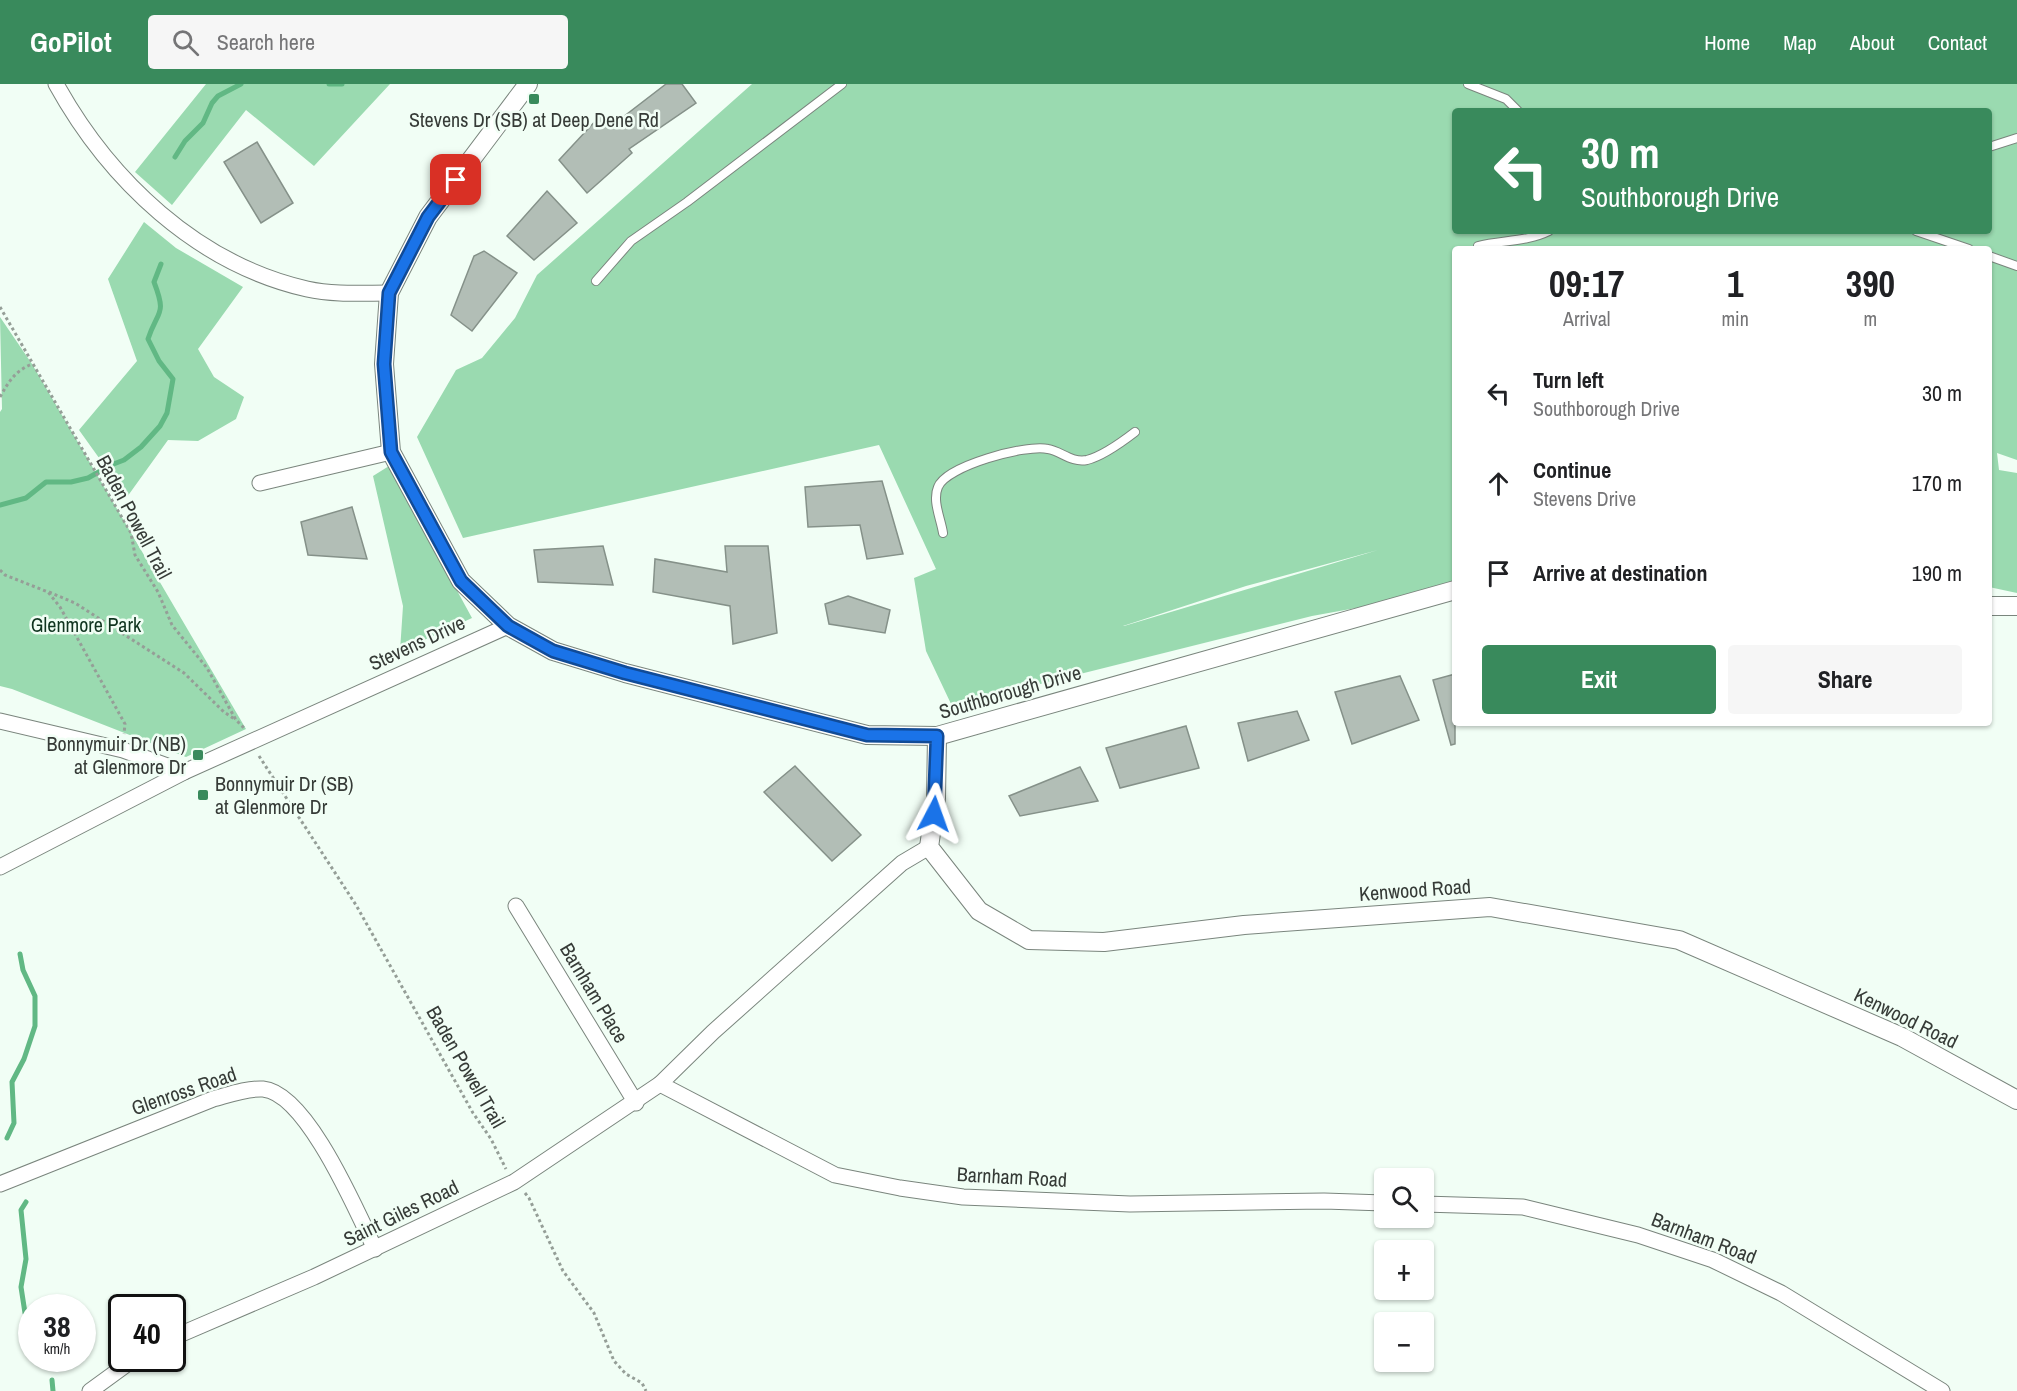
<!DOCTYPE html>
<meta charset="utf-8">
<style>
:root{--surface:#fff;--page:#f6f6f6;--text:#202124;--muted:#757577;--accent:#398a5c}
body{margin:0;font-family:"Archivo Narrow",sans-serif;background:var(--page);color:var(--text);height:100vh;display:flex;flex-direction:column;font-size:22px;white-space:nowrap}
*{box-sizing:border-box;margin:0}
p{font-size:20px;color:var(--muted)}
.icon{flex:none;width:33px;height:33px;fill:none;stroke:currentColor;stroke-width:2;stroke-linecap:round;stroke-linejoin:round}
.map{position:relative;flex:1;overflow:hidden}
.sheet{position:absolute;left:1452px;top:162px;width:540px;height:480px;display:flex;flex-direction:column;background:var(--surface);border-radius:6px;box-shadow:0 2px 4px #0004}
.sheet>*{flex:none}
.top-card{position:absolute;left:1452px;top:24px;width:540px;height:126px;border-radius:6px;box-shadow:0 2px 4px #0004;background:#398a5c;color:#fff;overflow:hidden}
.buttons{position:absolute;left:1374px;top:1084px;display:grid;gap:12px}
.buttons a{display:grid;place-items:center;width:60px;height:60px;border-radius:6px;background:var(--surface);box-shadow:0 2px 4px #0004;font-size:30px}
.speed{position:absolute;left:18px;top:1210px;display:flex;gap:12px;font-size:30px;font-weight:700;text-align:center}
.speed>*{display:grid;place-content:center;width:78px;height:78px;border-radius:50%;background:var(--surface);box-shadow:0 2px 4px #0004;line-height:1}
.speed small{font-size:15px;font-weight:400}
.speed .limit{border:3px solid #111;border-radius:9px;background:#fff;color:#111}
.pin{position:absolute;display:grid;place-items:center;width:51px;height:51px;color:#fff;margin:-26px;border-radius:12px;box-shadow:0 3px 9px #0006}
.me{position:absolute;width:66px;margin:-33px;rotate:4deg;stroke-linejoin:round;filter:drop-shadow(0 0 4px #0008)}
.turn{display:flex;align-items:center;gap:21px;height:126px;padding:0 30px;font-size:27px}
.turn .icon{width:78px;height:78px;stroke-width:2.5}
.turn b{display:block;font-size:42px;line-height:51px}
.eta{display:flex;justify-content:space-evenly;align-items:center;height:102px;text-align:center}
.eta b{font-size:36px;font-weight:700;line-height:42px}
.primary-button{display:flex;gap:12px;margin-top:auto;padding:12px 30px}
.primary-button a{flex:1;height:69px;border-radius:6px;background:var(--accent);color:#fff;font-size:24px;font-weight:700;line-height:69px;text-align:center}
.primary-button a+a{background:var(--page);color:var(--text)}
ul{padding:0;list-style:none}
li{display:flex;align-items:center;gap:18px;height:90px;padding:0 30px}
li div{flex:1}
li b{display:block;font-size:22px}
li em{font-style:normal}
header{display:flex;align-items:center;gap:36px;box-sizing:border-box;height:84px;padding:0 30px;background:var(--accent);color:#fff}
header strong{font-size:28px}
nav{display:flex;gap:33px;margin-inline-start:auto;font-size:21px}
.search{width:420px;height:54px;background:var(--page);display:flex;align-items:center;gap:15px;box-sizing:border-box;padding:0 21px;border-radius:6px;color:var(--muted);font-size:22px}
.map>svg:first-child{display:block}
</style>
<header>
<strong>GoPilot</strong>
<div class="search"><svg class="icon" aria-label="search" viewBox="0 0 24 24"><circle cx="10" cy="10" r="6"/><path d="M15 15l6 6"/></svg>Search here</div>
<nav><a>Home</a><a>Map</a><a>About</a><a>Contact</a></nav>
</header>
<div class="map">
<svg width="2017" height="1307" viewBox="0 0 2017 1307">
<rect width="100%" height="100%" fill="#f1fef5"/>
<g fill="#9adab0" fill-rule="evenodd">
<path d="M206,0H390L314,82L246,26L172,121L135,88Z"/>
<path d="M752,0H2017V376L1997,369L1999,386L2017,389V509L1989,503V165H1455V445L1449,446L1455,445V506L1312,532L952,622L926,567L914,494L936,485L879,361L463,454L417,353L456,286L482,274L515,234L537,191ZM1455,27H1989V147H1455ZM1378,466L1124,542H1123L1246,502Z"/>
<path d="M144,138L176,164L243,203L198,265L214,293L244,313L236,335L198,357L168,356L127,413L79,346L137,277L108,195Z"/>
<path d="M0,233L32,280L246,645L186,673L12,605L0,602V328L2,325Z"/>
<path d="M389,382L472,534L400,567L403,522L373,392Z"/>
</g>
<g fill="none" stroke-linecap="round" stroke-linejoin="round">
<g stroke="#61b884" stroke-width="5">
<path d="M329,0H342"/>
<path d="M175,73L185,57L203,39L212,19L218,12L241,0"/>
<path d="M0,421L26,414L46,398H71L88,394L111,381L124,376L141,363L160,342L167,329L173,295L159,277L148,255C158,225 167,232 154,198L161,180"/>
<path d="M7,1054L14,1039L12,998L24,975L35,942V912L23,886L20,870"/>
<path d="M26,1118L21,1126L26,1175L21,1203L25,1229L32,1240"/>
<path d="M52,1275L53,1282"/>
<path d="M52,1296L53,1307"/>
</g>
</g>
<g fill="#b2beb6" stroke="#859189" stroke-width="1.5">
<path d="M666,0H682L696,19L629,65L632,69L587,109L559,76L600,32L610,43Z"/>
<path d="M257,58L293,119L261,139L224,78Z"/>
<path d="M547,107L577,139L534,176L507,152Z"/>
<path d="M484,167L517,189L472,247L451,231L474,172Z"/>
<path d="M882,397L903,470L867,475L860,441L808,443L805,403Z"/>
<path d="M352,423L367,475L308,471L301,438Z"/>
<path d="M603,462L613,501L538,498L534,466Z"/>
<path d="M725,462H768L777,549L733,560L730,522L653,508L655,475L727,488Z"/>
<path d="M848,512L890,526L885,549L829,540L825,520Z"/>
<path d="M1455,590V660L1451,661L1433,596Z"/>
<path d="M1400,592L1419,636L1352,660L1335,608Z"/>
<path d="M1297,627L1309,656L1248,677L1238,639Z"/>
<path d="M1186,642L1199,684L1120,704L1106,664Z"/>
<path d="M795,682L861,751L832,777L764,708Z"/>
<path d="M1080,683L1098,717L1020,732L1009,712Z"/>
</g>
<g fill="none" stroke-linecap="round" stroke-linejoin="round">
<defs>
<g id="service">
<path d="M1468,0L1506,15L1518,27"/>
<path d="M1989,63L2017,54"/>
<path d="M1916,147L1969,165"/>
<path d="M1478,162C1501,156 1527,158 1549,147"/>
<path d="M1989,172L2017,182"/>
<path d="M596,197L631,157L687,118L842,0"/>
<path d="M943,449C941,435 932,417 938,403C946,382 1026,360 1048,365C1061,367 1071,379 1087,376C1103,372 1122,358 1135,348"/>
</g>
<g id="minor">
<path d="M56,0C109,96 197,180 307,205C334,211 362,209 389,209"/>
<path d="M260,399L391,368"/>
<path d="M0,637L123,666L184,688"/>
<path d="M929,763L902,779L713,948L660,1000L835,1091L900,1104L963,1113L1130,1120L1324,1117L1384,1119"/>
<path d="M0,783L184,688L508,542"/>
<path d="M516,822L636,1019"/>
<path d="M0,1100L213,1015C228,1011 247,1004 263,1005C307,1009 357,1128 375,1165"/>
<path d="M1424,1120L1523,1123L1638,1151L1713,1176L1781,1209L1942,1307"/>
<path d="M172,1254L314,1193L514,1098L660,1000"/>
<path d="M90,1307L134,1275"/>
</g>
<g id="tertiary">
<path d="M528,0L428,133L389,209L384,280L391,368L461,497L508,542L553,567L625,589L867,651L937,652L1455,506"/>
<path d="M1989,522H2017"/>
<path d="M937,652L936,714L929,763L979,827L1029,856L1104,858L1244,841L1490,823L1679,856L1902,953L2017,1016"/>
</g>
</defs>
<use href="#service" stroke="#7a857d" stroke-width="10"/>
<use href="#minor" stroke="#7a857d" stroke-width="17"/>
<use href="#tertiary" stroke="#7a857d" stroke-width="20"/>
<g stroke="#959e97" stroke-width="3" stroke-dasharray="3 3" stroke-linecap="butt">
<path d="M0,223L131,449L135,471L158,508L172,541L207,584L236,636L245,645"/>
<path d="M0,313C9,297 15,287 32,280"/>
<path d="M0,486L5,491L48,508L60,523L125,640L124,650"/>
<path d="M49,508L75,519L184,589L224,628L236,636"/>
<path d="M259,672L356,821L473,1029L491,1055L506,1085"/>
<path d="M525,1109L529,1114L563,1187L594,1229L614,1277L626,1290L642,1299L646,1307"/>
</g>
<use href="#service" stroke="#fff" stroke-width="8"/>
<use href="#minor" stroke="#fff" stroke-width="15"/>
<use href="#tertiary" stroke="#fff" stroke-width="18"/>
</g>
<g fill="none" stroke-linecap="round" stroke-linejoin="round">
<defs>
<path id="route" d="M456,96L428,133L389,209L384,280L391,368L461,497L508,542L553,567L625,589L867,651L937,652L934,730"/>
</defs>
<use href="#route" stroke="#114b97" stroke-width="15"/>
<use href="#route" stroke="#1a73e8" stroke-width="10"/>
</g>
<g fill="#398a5c" stroke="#f1fef5" stroke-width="2">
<rect x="528" y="9" width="12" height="12" rx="3"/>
<rect x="192" y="665" width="12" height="12" rx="3"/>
<rect x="197" y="705" width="12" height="12" rx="3"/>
</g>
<g text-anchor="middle" stroke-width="5" stroke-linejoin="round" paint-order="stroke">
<g font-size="20" fill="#363b37" stroke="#f1fef5">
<text x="534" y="43">Stevens Dr (SB) at Deep Dene Rd</text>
<text x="186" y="667" text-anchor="end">Bonnymuir Dr (NB)<tspan x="186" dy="23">at Glenmore Dr</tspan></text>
<text x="215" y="707" text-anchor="start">Bonnymuir Dr (SB)<tspan x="215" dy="23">at Glenmore Dr</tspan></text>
</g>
<g font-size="20" fill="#363b37" stroke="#f1fef5">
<text transform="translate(134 433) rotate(62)" y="7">Baden Powell Trail</text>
<text transform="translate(417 559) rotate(-25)" y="7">Stevens Drive</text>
<text transform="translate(1010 608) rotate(-16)" y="7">Southborough Drive</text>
<text transform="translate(1415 806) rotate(-4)" y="7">Kenwood Road</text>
<text transform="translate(594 909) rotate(59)" y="7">Barnham Place</text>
<text transform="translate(1906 934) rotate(26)" y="7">Kenwood Road</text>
<text transform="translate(466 983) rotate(60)" y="7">Baden Powell Trail</text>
<text transform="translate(184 1007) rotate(-19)" y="7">Glenross Road</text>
<text transform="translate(1012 1093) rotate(3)" y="7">Barnham Road</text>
<text transform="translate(401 1129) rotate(-26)" y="7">Saint Giles Road</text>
<text transform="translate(1704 1154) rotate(21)" y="7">Barnham Road</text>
</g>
<g font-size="20" fill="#0f341f" stroke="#f1fef5">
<text x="86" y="548">Glenmore Park</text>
</g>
</g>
</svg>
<div class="buttons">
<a><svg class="icon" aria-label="search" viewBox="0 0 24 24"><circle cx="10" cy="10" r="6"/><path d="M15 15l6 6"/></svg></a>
<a>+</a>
<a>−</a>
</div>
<div class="speed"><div>38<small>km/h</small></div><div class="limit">40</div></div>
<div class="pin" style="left:456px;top:96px;background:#d93025"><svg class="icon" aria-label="arrive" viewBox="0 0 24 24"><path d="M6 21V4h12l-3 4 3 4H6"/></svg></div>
<svg class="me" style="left:934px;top:730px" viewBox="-20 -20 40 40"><path d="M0-17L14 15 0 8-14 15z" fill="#1a73e8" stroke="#fff" stroke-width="4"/></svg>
<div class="top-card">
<div class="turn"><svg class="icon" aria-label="left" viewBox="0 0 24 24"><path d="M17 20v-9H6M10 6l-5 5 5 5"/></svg><div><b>30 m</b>Southborough Drive</div></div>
</div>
<section class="sheet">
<div class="eta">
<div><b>09:17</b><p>Arrival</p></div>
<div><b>1</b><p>min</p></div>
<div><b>390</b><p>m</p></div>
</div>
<ul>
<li><svg class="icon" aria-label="left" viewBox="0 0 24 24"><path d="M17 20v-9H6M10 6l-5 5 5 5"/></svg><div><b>Turn left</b><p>Southborough Drive</p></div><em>30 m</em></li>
<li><svg class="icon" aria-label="ahead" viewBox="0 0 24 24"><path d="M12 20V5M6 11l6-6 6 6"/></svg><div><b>Continue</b><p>Stevens Drive</p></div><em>170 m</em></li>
<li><svg class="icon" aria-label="arrive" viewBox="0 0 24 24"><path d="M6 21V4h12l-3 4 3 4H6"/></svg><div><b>Arrive at destination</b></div><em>190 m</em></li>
</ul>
<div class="primary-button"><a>Exit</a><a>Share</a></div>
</section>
</div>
